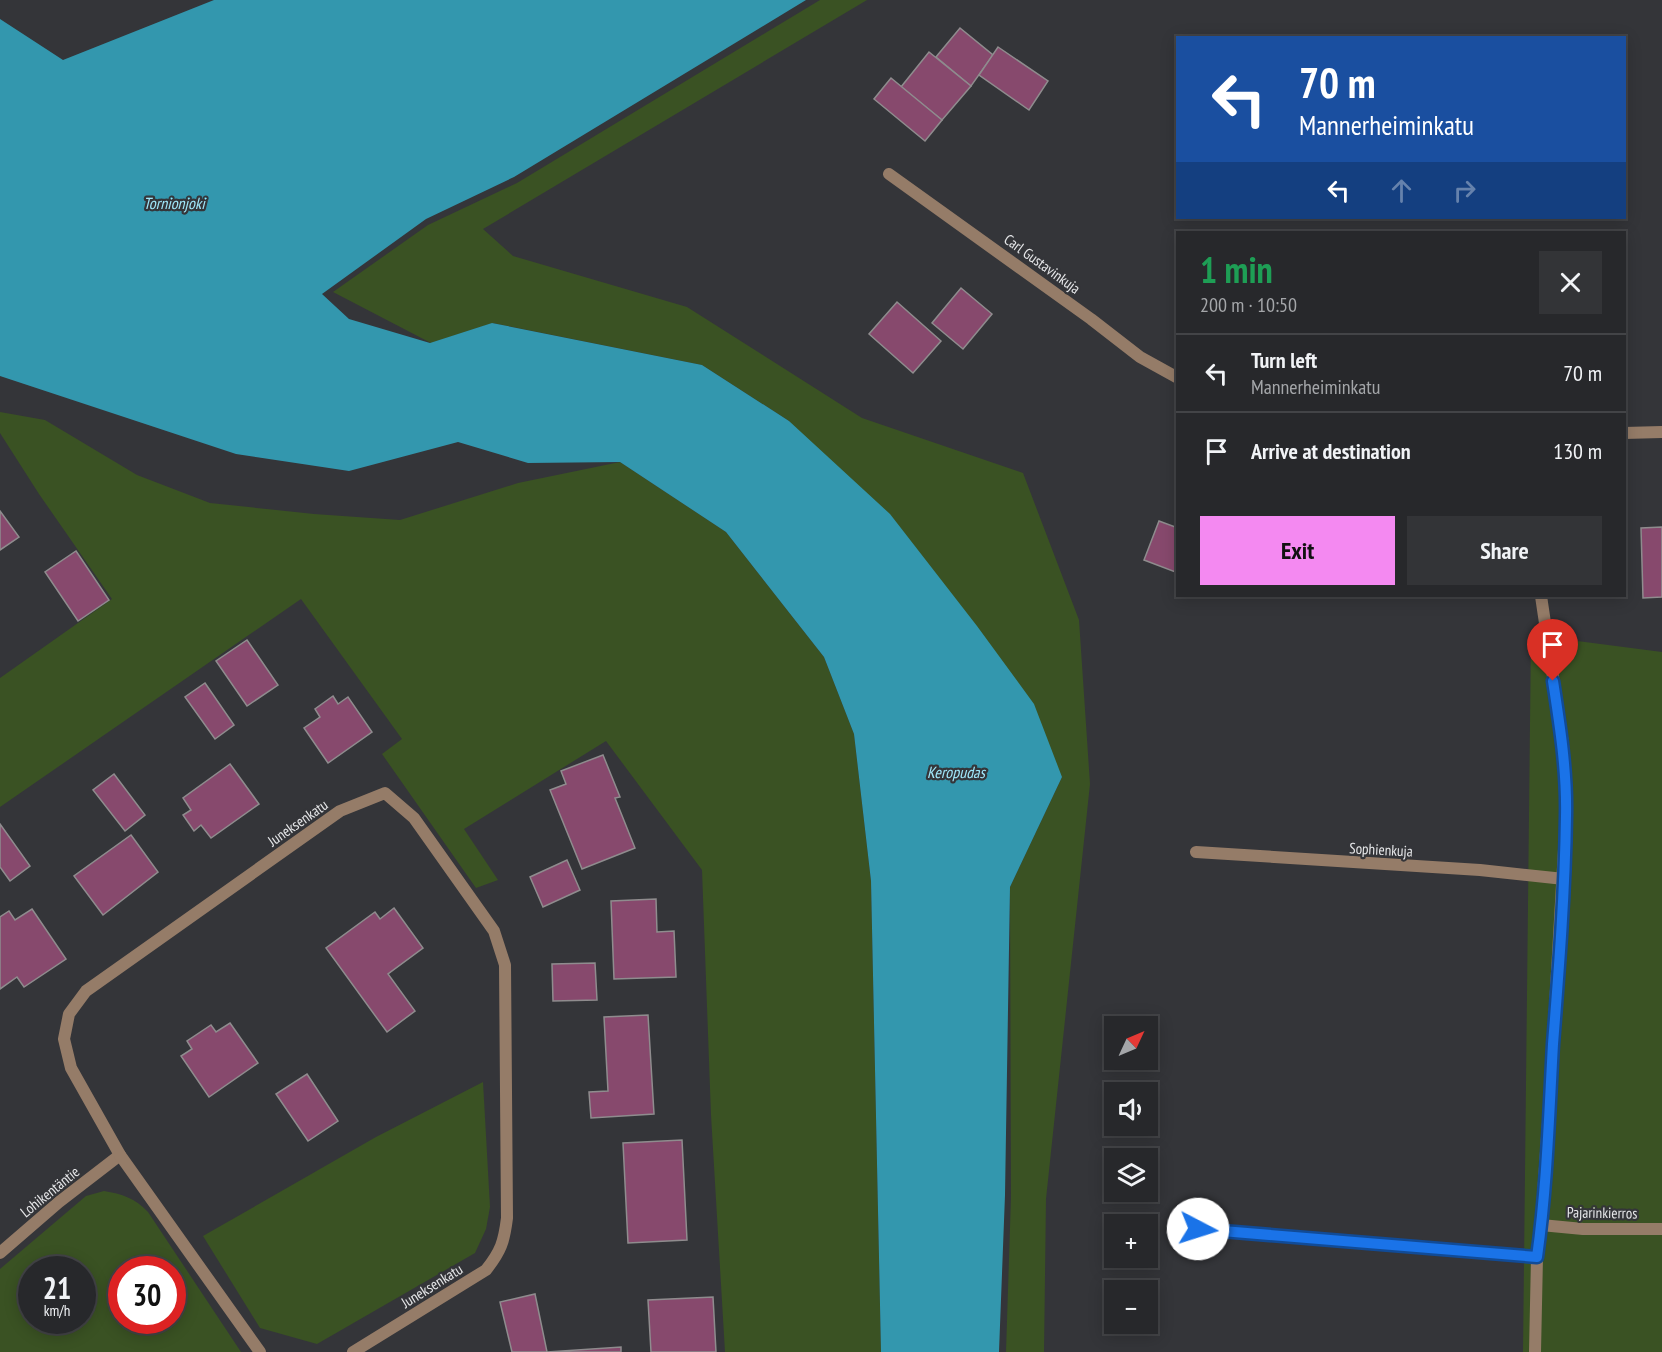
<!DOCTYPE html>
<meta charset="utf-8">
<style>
:root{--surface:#27282b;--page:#333437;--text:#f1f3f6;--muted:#a4a6a9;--line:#434447;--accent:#f489f1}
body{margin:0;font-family:"PT Sans Narrow",sans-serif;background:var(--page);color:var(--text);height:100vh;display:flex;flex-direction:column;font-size:22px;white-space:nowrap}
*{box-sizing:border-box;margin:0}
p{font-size:20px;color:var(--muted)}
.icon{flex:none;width:33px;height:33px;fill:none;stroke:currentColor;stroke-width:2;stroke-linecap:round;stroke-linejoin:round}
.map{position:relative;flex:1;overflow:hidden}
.panel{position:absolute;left:1176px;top:231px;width:450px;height:366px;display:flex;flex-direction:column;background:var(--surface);border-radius:0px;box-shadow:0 3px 15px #0003,0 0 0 2px var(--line)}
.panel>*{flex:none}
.banner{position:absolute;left:1176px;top:36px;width:450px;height:183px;border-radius:0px;box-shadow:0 3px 15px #0003,0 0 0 2px var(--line);background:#1a4fa0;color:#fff;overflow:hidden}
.needle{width:39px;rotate:46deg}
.buttons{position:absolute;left:1104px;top:1016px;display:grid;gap:12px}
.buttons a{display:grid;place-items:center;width:54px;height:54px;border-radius:0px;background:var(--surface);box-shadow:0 3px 15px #0003,0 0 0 2px var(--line);font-size:30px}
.speed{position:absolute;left:18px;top:1256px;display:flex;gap:12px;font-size:30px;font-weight:700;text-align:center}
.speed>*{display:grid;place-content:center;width:78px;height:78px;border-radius:50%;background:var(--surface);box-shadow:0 3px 15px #0003,0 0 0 2px var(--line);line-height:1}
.speed small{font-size:15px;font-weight:400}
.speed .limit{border:9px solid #d22;background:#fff;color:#111}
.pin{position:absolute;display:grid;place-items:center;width:51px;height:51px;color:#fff;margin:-62px -26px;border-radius:50% 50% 50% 0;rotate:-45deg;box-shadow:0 0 6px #0007}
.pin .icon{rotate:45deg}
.me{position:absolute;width:66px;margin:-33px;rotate:95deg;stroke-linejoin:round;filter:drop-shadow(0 0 4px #0008)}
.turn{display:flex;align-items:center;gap:21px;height:126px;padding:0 24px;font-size:27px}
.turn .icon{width:78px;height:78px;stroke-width:2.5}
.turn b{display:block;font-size:42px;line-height:51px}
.lanes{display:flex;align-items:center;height:57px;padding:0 24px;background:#0003;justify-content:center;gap:30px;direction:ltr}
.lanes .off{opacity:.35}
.round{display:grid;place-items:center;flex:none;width:63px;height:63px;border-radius:0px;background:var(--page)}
.summary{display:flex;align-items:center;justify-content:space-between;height:102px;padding:0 24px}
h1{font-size:36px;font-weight:600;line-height:45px;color:#1e9e55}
.cta{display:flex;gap:12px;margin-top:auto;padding:12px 24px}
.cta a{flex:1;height:69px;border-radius:0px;background:var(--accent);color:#111;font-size:24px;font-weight:600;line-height:69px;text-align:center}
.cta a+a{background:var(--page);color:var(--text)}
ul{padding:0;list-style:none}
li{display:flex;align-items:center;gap:18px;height:78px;padding:0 24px;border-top:2px solid var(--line)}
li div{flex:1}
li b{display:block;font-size:22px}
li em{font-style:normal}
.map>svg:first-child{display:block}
</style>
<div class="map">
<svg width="1662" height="1352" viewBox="0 0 1662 1352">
<rect width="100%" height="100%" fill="#343539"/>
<g fill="#3a5223" fill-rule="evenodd">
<path d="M820,0H867L483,229L513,256L687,307L862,418L1023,473L1079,620L1090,784L1046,1199L1044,1352H1006L1011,1197L1010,887L1062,777L789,421L702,365L493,323L431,343L333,292L428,225L517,183Z"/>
<path d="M0,412L45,420L137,475L210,503L314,514L400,520L518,483L620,462L726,532L824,657L854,734L871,881L881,1352H725L711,1115L702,870L606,741L464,829L498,880L476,888L382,754L402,739L301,599L0,807V678L112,599L39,494L0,433Z"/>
<path d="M1531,635L1662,652V1352H1523Z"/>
<path d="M483,1082L490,1207L486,1229L475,1253L317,1344L260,1328L203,1236L376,1137Z"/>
<path d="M104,1191C122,1194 135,1198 148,1212L241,1352H0V1269L86,1196ZM32,1269H82V1320H32ZM122,1269H172V1320H122Z"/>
</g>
<path fill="#3397ae" d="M214,0H806L514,177L426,219L322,294L349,319L430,343L492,323L702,365L789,421L890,514L977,626L1034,704L1062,777L1010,887L1005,1195L999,1352H881L871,881L854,734L824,657L726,532L620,462L528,463L458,442L349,471L236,454L0,376V19L63,60Z"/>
<g fill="#87496d" stroke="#8f8c8e" stroke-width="1.5">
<path d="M960,28L993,55L971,86L936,57Z"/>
<path d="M998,47L1048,81L1029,110L979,75Z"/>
<path d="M929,52L971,86L942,120L901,87Z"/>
<path d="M891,78L942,120L925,141L874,99Z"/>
<path d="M961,288L992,314L963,349L932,323Z"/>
<path d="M897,302L941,341L913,373L869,334Z"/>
<path d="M0,511L19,537L0,550Z"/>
<path d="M1159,521L1178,528V573L1144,560Z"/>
<path d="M1662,527V597L1643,598L1641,528Z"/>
<path d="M76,551L109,600L78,621L45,572Z"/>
<path d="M247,640L278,685L247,706L216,661Z"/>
<path d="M205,683L234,725L215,739L185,697Z"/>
<path d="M333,696L338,704L348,697L372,732L328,763L304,728L320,717L315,709Z"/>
<path d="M603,755L620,797L615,798L635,848L582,869L550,790L566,784L561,771Z"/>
<path d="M230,764L259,804L211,838L201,825L194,831L183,815L191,810L183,798Z"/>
<path d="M114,774L145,815L125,831L93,790Z"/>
<path d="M0,824L30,866L10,881L0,867Z"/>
<path d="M131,835L158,872L103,915L74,876Z"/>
<path d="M567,860L580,890L543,907L530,877Z"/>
<path d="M656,899L657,932L674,931L676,977L614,979L611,901Z"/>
<path d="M394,908L423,948L388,974L415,1011L387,1032L326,948L375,912L380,919Z"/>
<path d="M32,909L66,959L24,987L17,977L0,989V917L9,911L15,920Z"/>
<path d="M595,963L597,1000L553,1001L552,964Z"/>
<path d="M648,1015L654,1114L591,1118L589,1092L608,1091L604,1017Z"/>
<path d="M230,1023L258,1063L209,1097L181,1056L192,1049L187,1041L211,1025L216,1032Z"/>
<path d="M307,1074L338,1121L308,1141L276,1094Z"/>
<path d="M682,1140L687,1240L628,1243L623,1143Z"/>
<path d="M535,1294L547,1352L621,1347V1352H512L500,1302Z"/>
<path d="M713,1297L716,1352H651L648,1300Z"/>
</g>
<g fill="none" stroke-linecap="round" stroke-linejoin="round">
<g stroke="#957c68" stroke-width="12">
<path d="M889,174L1091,319L1140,357L1178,378"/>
<path d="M1624,433L1662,432"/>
<path d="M1196,852L1480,870L1564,879"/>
<path d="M1541,1225L1583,1229H1662"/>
<path d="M1176,1227L1537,1257"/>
<path d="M0,1253L59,1202L120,1155"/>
<path d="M260,1352L120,1155L71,1068L64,1039L69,1014L86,991L340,811L385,793L414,818L494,931L505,965L507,1218C504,1242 501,1251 486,1270L353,1352"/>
<path d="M1535,1352L1537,1257L1541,1225L1550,1093L1566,815L1563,744L1541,596"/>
</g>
</g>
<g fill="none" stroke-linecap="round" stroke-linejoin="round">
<defs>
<path id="route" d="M1198,1229L1537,1257C1547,1186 1549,1115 1553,1044C1559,968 1565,892 1566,816C1567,771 1560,726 1553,681"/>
</defs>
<use href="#route" stroke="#114b97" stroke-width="15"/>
<use href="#route" stroke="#1a73e8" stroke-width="10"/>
</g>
<g text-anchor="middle" stroke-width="4.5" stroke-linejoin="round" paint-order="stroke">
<g font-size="15" fill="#e6e7e9" stroke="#343539">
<text transform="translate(1042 264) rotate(36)" y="5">Carl Gustavinkuja</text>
<text transform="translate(298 823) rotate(-35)" y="5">Juneksenkatu</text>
<text transform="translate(1381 850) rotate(3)" y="5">Sophienkuja</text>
<text transform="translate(50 1192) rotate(-39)" y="5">Lohikentäntie</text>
<text transform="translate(1602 1213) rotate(1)" y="5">Pajarinkierros</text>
<text transform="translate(432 1286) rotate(-32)" y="5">Juneksenkatu</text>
</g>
<g font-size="16" font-style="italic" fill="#a0e8fb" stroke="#343539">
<text x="174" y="209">Tornionjoki</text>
<text x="956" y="778">Keropudas</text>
</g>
</g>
</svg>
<div class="buttons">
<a><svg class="needle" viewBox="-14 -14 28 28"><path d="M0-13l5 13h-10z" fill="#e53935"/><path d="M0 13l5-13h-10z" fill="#a4a6a9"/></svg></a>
<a><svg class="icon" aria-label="sound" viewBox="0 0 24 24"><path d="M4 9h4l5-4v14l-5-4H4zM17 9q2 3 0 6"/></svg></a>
<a><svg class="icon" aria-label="layers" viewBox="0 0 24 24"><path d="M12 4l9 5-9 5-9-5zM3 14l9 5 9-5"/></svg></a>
<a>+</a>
<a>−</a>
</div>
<div class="speed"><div>21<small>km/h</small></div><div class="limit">30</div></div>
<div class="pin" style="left:1553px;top:681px;background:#d93025"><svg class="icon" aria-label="arrive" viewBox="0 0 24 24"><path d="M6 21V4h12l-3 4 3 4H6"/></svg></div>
<svg class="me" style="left:1198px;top:1229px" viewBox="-20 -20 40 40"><circle r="19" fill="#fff"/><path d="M0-13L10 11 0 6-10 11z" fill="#1a73e8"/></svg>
<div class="banner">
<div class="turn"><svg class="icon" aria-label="left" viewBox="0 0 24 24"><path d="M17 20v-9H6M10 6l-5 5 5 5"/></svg><div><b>70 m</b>Mannerheiminkatu</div></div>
<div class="lanes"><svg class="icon" aria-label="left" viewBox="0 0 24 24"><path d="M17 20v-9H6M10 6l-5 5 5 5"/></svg><svg class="icon off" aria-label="ahead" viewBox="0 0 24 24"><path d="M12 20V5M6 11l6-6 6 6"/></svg><svg class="icon off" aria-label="right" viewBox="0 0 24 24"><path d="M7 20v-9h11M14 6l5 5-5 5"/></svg></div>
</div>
<section class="panel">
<div class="summary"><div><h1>1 min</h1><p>200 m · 10:50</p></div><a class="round"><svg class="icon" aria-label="close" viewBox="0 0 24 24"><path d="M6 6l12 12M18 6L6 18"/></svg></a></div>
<ul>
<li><svg class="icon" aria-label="left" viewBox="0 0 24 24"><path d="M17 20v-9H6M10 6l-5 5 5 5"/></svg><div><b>Turn left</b><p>Mannerheiminkatu</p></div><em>70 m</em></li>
<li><svg class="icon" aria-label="arrive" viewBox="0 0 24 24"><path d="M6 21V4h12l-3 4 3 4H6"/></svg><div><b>Arrive at destination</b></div><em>130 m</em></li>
</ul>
<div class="cta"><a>Exit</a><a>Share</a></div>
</section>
</div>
